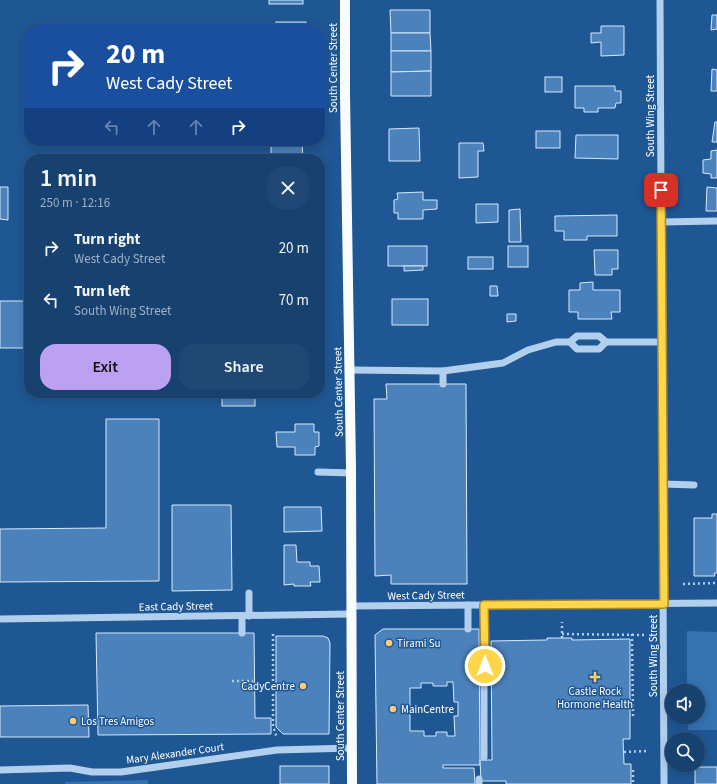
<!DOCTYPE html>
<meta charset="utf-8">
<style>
:root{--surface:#17416f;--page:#204874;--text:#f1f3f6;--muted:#9eafc3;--line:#365a82;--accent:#bca0f2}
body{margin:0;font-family:"Source Sans 3",sans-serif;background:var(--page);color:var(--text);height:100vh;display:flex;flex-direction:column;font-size:15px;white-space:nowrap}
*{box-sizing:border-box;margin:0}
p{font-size:13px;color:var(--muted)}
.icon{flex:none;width:22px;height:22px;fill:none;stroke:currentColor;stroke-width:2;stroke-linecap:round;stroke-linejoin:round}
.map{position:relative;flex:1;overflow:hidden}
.drawer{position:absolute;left:24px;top:154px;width:301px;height:244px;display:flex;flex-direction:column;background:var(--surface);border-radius:16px;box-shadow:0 2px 10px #0003,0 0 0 1px var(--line)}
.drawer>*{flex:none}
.top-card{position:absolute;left:24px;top:24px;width:301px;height:122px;border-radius:16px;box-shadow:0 2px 10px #0003,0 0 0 1px var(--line);background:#1a4fa0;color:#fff;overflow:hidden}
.buttons{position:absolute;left:665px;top:684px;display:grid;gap:8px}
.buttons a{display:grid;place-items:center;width:40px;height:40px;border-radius:50%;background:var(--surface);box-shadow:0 2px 10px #0003,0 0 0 1px var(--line);font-size:20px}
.pin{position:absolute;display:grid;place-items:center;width:34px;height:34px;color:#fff;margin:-17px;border-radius:8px;box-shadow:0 2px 6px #0006}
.me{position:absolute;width:44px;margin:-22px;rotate:0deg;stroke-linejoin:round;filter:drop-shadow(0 0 3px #0008)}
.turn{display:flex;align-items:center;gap:14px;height:84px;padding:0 16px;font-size:18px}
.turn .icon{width:52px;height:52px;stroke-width:2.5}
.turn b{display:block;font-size:28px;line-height:34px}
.lanes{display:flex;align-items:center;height:38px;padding:0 16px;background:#0003;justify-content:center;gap:20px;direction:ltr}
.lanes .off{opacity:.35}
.round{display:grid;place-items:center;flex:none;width:42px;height:42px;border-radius:16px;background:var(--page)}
.summary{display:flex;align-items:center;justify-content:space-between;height:68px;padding:0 16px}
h1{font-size:24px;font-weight:600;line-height:30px}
.button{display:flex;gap:8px;margin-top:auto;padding:8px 16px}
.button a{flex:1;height:46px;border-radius:16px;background:var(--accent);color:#111;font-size:16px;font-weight:600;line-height:46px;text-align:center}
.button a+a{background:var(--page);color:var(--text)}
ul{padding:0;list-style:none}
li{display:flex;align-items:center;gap:12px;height:52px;padding:0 16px}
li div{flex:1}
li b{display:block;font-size:15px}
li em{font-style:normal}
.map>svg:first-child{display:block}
</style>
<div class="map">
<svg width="717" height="784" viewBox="0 0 717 784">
<rect width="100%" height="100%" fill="#1f5794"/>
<g fill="#3472b1">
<path d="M687,631L717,632V730H688V717H698V691H687Z"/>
<path d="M148,780V784H65V782Z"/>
</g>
<g fill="#4c82bc" stroke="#d8e9fa" fill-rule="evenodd">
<rect x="269" y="0" width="34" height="4"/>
<path d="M390,10H430V33H391Z"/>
<path d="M712,15H717V29L711,30Z"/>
<rect x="276" y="22" width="30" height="7"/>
<rect x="50" y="24" width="42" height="5"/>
<rect x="156" y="24" width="46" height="5"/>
<path d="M601,26H624V55L601,56V42L591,43V33H601Z"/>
<path d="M391,33H430L431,51H391Z"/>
<path d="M391,51H431V71L391,72Z"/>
<path d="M712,69L717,70V91H711Z"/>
<path d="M431,71V96H391V72Z"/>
<rect x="545" y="77" width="17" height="15"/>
<rect x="27" y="79" width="2" height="14"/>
<path d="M575,86H615V91H621V103H616L615,108H598V112H584V108H575Z"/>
<path d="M715,122H717V142H712Z"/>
<path d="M419,128L420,161H389V129Z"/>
<rect x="536" y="131" width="24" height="17"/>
<path d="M576,135H618V159L575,158Z"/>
<path d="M271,142H302L303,159H271Z"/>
<path d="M459,143H483L484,151H478V177L459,178Z"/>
<path d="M717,150V178H711V174L703,173V160L711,159V151Z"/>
<rect x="24" y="185" width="5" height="29"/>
<path d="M0,187H8V220L0,219Z"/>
<path d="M707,187L717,188V211H706Z"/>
<path d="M423,192V200H437V209L423,210V219H398V213H394V200L398,199L397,193Z"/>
<path d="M476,204H498V222L476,223Z"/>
<path d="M520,209L521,242H509V210Z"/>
<path d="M617,215V236H587V240H564V231H555V216Z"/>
<rect x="388" y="246" width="39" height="20"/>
<rect x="508" y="246" width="20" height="21"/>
<path d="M594,250H618V269H612V275H595Z"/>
<rect x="468" y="257" width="25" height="12"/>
<path d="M404,266H423V270L404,271Z"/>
<path d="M593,282V290H620V312H611L612,319H578V312H569V290H580V283Z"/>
<path d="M490,286H497L498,296H490Z"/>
<rect x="392" y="299" width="36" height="26"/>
<rect x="0" y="301" width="29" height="47"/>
<path d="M507,314H516V321L507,322Z"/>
<path d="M386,384H466L467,584H391V575L375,576L374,399H387Z"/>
<rect x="222" y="393" width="33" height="13"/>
<path d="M281,393H318V395L281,396Z"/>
<path d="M106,419H159V581L0,582V529L106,528Z"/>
<path d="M295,424H314V432H319V446L315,447V455H295V447H277L276,432H295Z"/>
<path d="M172,505H231L232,590L172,591Z"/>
<path d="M284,507H321L322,531L284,532Z"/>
<path d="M712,514H717V573H714L715,576H694V518H712Z"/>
<path d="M284,545H296L297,562H310V566H319L320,582H310L311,586H294V584L284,585Z"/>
<path d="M383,629H479L480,765H443V768H474L475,784H377L375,635ZM447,682H453L454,702H458V716H454L455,736H447V732H436V736H424V731H410V688H421V683H433V686H447Z"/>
<path d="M96,633H254L255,718H271V734L98,735Z"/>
<path d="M276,636H323L328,638L330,643L329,734H283L276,727Z"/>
<path d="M547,638H572V640L630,639V739H623L624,764H631V784H506V781H481L480,760H492L491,641L547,640Z"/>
<path d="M88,705L89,737H0V706Z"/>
<rect x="280" y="766" width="49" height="18"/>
<rect x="695" y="767" width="22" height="17"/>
</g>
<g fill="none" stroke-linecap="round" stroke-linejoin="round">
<g stroke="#b2d0ee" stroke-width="2.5" stroke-dasharray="2 3" stroke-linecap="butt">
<path d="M683,584L717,583"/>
<path d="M273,634V726L277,738"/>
<path d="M562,634L646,635"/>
<path d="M632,634L633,719"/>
<path d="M562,638V622"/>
<path d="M232,681H253"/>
<path d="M624,752L647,751"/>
<path d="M633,770V784"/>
</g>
<g stroke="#b2d0ee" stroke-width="7">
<path d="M660,0L664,784"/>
<path d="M661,222L717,221"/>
<path d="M570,342L577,336H599L606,342H662"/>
<path d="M350,370L443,371L503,363L528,350L556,342H570L577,349H599L606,342"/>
<path d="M443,384V371"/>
<path d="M318,472L351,473"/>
<path d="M663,484L694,485"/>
<path d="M249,593V616"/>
<path d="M468,605V629"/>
<path d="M484,605V757"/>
<path d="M351,606L717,603"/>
<path d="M242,616V633"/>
<path d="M0,619L351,614"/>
<path d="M0,770L70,768L92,772H121L277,750L352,748"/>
<path d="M479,779V784"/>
</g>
<path stroke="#f9fcff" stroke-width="10" d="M345,0V95L351,467L352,784"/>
</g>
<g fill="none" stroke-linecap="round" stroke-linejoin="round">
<defs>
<path id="route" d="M485,666L484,605L664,604L661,190"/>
</defs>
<use href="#route" stroke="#a68a30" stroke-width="10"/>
<use href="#route" stroke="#ffd54a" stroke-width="7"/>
</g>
<g fill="#fcce73" stroke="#1f5794" stroke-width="1.5">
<circle cx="389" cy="643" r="4"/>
<path d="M593 671h4v4h4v4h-4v4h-4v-4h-4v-4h4z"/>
<circle cx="303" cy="686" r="4"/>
<circle cx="393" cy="709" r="4"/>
<circle cx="73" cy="721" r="4"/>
</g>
<g text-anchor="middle" stroke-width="3" stroke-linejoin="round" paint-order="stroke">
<g font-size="11" fill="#fff" stroke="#1f5794">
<text transform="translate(333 68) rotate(-90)" y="4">South Center Street</text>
<text transform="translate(650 116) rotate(-90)" y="4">South Wing Street</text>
<text transform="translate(338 392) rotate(-91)" y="4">South Center Street</text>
<text transform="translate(426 595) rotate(-1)" y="4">West Cady Street</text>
<text transform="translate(176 606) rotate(-1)" y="4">East Cady Street</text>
<text transform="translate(653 656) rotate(-90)" y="4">South Wing Street</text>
<text transform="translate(340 716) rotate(-90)" y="4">South Center Street</text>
<text transform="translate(175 753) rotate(-8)" y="4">Mary Alexander Court</text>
</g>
<g font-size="11" fill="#fff" stroke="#1f5794" text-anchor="start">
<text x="397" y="647">Tirami Su</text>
<text x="295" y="690" text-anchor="end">CadyCentre</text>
<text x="595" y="695" text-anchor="middle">Castle Rock<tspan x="595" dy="13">Hormone Health</tspan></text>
<text x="401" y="713">MainCentre</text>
<text x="81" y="725">Los Tres Amigos</text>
</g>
</g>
</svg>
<div class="buttons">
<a><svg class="icon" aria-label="sound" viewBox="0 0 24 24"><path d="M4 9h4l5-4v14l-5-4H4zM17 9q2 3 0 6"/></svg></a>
<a><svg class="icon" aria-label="search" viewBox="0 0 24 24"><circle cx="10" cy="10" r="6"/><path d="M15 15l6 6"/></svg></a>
</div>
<div class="pin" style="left:661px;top:190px;background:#d93025"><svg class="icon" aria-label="arrive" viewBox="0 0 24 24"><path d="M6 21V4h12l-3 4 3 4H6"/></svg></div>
<svg class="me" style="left:485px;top:666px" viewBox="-20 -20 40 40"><circle r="17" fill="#ffd54a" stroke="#fff" stroke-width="3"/><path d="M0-11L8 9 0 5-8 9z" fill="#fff"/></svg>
<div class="top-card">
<div class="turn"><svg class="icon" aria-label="right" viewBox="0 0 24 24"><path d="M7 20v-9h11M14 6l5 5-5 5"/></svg><div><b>20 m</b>West Cady Street</div></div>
<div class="lanes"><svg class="icon off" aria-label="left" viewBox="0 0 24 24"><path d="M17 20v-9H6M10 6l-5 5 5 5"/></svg><svg class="icon off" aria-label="ahead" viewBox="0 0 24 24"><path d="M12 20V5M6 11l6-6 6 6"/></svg><svg class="icon off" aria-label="ahead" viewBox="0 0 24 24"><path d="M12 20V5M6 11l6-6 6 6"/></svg><svg class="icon" aria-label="right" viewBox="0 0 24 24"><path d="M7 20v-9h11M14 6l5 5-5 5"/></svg></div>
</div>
<section class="drawer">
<div class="summary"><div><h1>1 min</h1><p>250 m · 12:16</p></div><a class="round"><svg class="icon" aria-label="close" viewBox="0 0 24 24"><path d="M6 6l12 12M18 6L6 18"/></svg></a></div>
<ul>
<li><svg class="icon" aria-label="right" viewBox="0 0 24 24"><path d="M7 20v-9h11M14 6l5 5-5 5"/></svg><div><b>Turn right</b><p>West Cady Street</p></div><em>20 m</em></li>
<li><svg class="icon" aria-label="left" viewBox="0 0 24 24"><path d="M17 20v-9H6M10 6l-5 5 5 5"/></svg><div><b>Turn left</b><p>South Wing Street</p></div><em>70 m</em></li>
</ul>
<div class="button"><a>Exit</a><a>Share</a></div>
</section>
</div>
